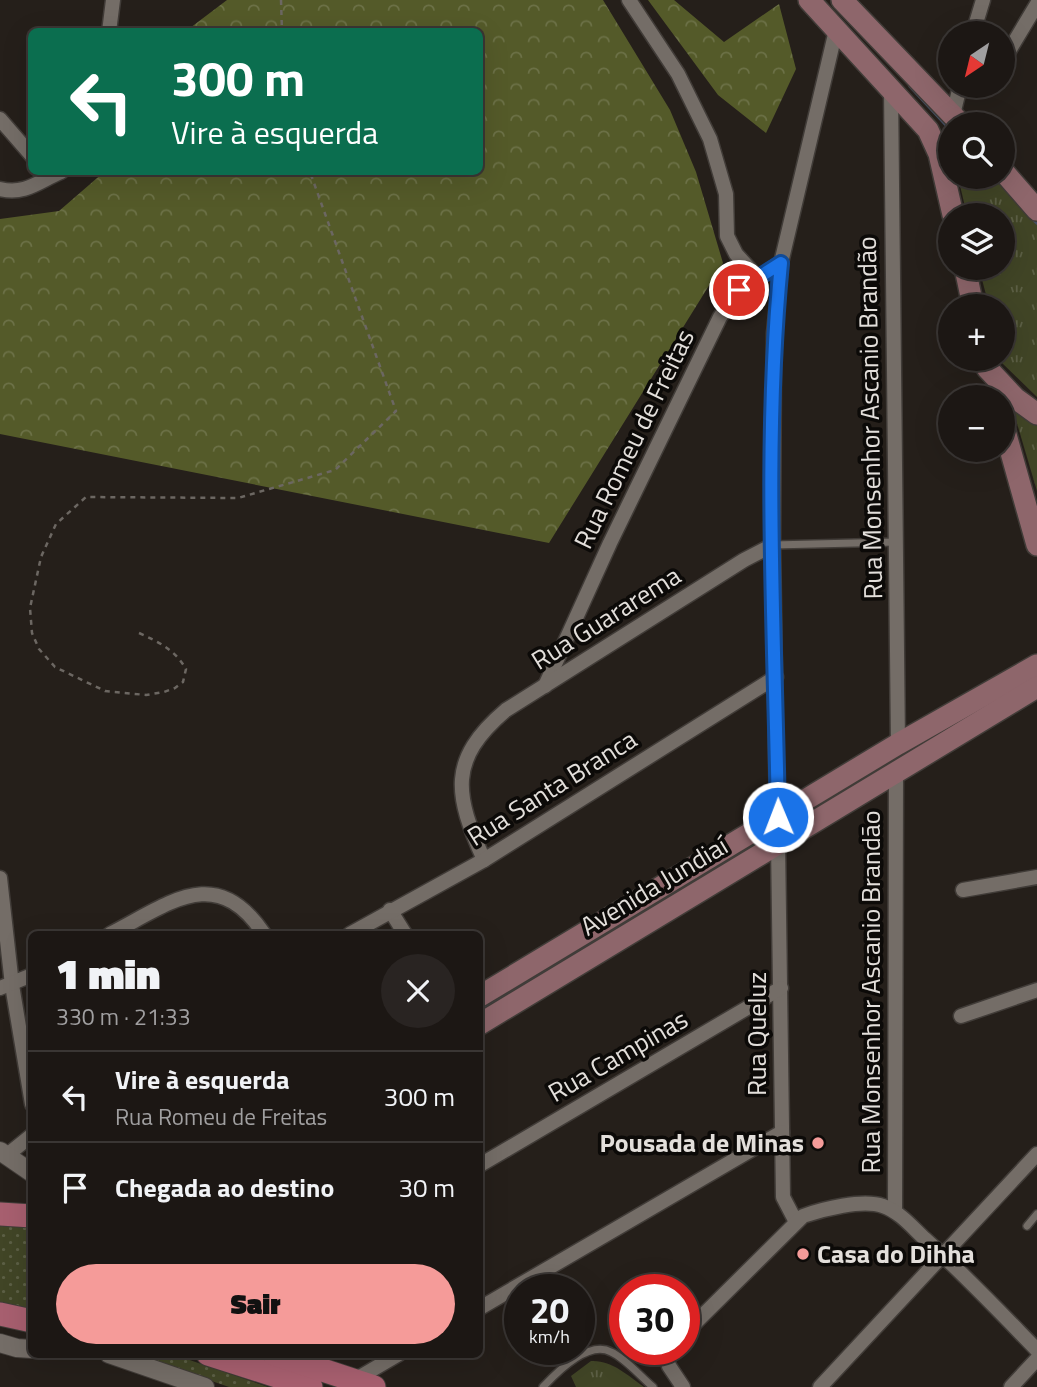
<!DOCTYPE html>
<html lang="pt">
<meta charset="utf-8">
<style>
:root{--surface:#1c1714;--page:#292422;--text:#f1f3f6;--muted:#a09fa0;--line:#3a3634;--accent:#f59b99}
body{margin:0;font-family:"Titillium Web",sans-serif;background:var(--page);color:var(--text);height:100vh;display:flex;flex-direction:column;font-size:26px;white-space:nowrap}
*{box-sizing:border-box;margin:0}
p{font-size:23px;color:var(--muted)}
.icon{flex:none;width:38px;height:38px;fill:none;stroke:currentColor;stroke-width:2;stroke-linecap:round;stroke-linejoin:round}
.map{position:relative;flex:1;overflow:hidden}
.panel{position:absolute;left:28px;top:931px;width:455px;height:427px;display:flex;flex-direction:column;background:var(--surface);border-radius:10px;box-shadow:0 7px 28px #0002,0 0 0 2px var(--line)}
.panel>*{flex:none}
.guide{position:absolute;left:28px;top:28px;width:455px;height:147px;border-radius:10px;box-shadow:0 7px 28px #0002,0 0 0 2px var(--line);background:#0b6e4f;color:#fff;overflow:hidden}
.needle{width:46px;rotate:215deg}
.controls{position:absolute;left:938px;top:21px;display:grid;gap:14px}
.controls a{display:grid;place-items:center;width:77px;height:77px;border-radius:50%;background:var(--surface);box-shadow:0 7px 28px #0002,0 0 0 2px var(--line);font-size:35px}
.speed{position:absolute;left:504px;top:1274px;display:flex;gap:14px;font-size:35px;font-weight:700;text-align:center}
.speed>*{display:grid;place-content:center;width:91px;height:91px;border-radius:50%;background:var(--surface);box-shadow:0 7px 28px #0002,0 0 0 2px var(--line);line-height:1}
.speed small{font-size:18px;font-weight:400}
.speed .limit{border:10px solid #d22;background:#fff;color:#111}
.pin{position:absolute;display:grid;place-items:center;width:60px;height:60px;color:#fff;margin:-30px;border:4px solid #fff;border-radius:50%;box-shadow:0 2px 7px #0007}
.me{position:absolute;width:77px;margin:-38px;rotate:359deg;stroke-linejoin:round;filter:drop-shadow(0 0 5px #0008)}
.turn{display:flex;align-items:center;gap:24px;height:147px;padding:0 28px;font-size:32px}
.turn .icon{width:91px;height:91px;stroke-width:2.5}
.turn b{display:block;font-size:49px;line-height:60px}
.round{display:grid;place-items:center;flex:none;width:74px;height:74px;border-radius:37px;background:var(--page)}
.overview{display:flex;align-items:center;justify-content:space-between;height:119px;padding:0 28px}
h1{font-size:42px;font-weight:800;line-height:52px}
.primary-button{display:flex;gap:14px;margin-top:auto;padding:14px 28px}
.primary-button a{flex:1;height:80px;border-radius:42px;background:var(--accent);color:#111;font-size:28px;font-weight:800;line-height:80px;text-align:center}
ul{padding:0;list-style:none}
li{display:flex;align-items:center;gap:21px;height:91px;padding:0 28px;border-top:2px solid var(--line)}
li div{flex:1}
li b{display:block;font-size:26px}
li em{font-style:normal}
.map>svg:first-child{display:block}
</style>
<div class="map">
<svg width="1037" height="1387" viewBox="0 0 1037 1387">
<defs>
<pattern id="grass-dots" width="8" height="8" patternUnits="userSpaceOnUse" patternTransform="scale(1.75)"><rect width="8" height="8" fill="#414526"/><path d="M2 2h.1M6 6h.1" fill="none" stroke="#5c5f45" stroke-width="1.8" stroke-linecap="round"/></pattern>
<pattern id="forest-crowns" width="20" height="18" patternUnits="userSpaceOnUse" patternTransform="scale(1.75)"><rect width="20" height="18" fill="#545a29"/><path d="M2 6a3 3 0 1 1 6 0M12 15a3 3 0 1 1 6 0" fill="none" stroke="#6c7147"/></pattern>
<pattern id="park-tufts" width="24" height="20" patternUnits="userSpaceOnUse" patternTransform="scale(1.75)"><rect width="24" height="20" fill="#414526"/><path d="M3 7l-1-3M5 7V3M7 7l1-3M15 17l-1-3M17 17v-4M19 17l1-3" fill="none" stroke="#5c5f45"/></pattern>
</defs>
<rect width="100%" height="100%" fill="#251f1a"/>
<g fill="url(#grass-dots)">
<path d="M0,1220L31,1221V1312L0,1305Z"/>
<path d="M136,1355H175L268,1387H229Z"/>
</g>
<g fill="url(#forest-crowns)">
<path d="M227,0H603L670,110L696,172L723,263L549,543L0,434V219L59,211L104,172H480V32L186,31Z"/>
<path d="M648,0H674L724,42L779,4L796,69L766,133L718,95Z"/>
</g>
<g fill="url(#park-tufts)">
<path d="M958,177H1001L1037,216V397L1002,363L1003,306H989L979,268H1003V215H967Z"/>
<path d="M1011,403L1037,421V491Z"/>
<path d="M591,1361C612,1360 627,1375 644,1387H576L571,1376Z"/>
</g>
<g fill="none" stroke-linecap="round" stroke-linejoin="round">
<g stroke="#444f64" stroke-width="3.5">
<path d="M910,86L950,129"/>
<path d="M1031,217L1037,223"/>
<path d="M480,1009L909,750"/>
</g>
<defs>
<g id="service">
<path d="M773,545L896,542"/>
<path d="M1027,1226L1037,1214"/>
<path d="M543,1387C557,1372 589,1340 611,1352C625,1358 641,1377 653,1387"/>
</g>
<g id="minor">
<path d="M629,0L678,74L710,139L726,194L727,236L736,254L757,277"/>
<path d="M109,32L113,0"/>
<path d="M973,33L983,0"/>
<path d="M1003,61L1037,4"/>
<path d="M891,90L898,744"/>
<path d="M953,115L960,86"/>
<path d="M0,119L32,156"/>
<path d="M0,189C26,195 39,181 61,172"/>
<path d="M545,686L610,543L720,317L739,290L781,263L836,30"/>
<path d="M777,817L773,545L774,333L781,263"/>
<path d="M778,843L783,1197L796,1222"/>
<path d="M484,860C455,795 447,760 506,710L744,560L773,545"/>
<path d="M0,878L12,985L32,1104"/>
<path d="M963,890L1037,877"/>
<path d="M390,910L405,934"/>
<path d="M110,934C169,904 216,862 264,934"/>
<path d="M350,934L484,860L776,677"/>
<path d="M0,988L32,975"/>
<path d="M961,1016L1037,990"/>
<path d="M6,1156L32,1135"/>
<path d="M480,1165L781,988"/>
<path d="M895,1211L896,772"/>
<path d="M480,1308L782,1132"/>
<path d="M684,1334L803,1216C823,1209 862,1199 883,1206C900,1212 912,1227 925,1239C964,1274 1000,1312 1037,1350"/>
<path d="M671,1349L667,1358L669,1366L683,1387"/>
<path d="M353,1381L399,1354"/>
<path d="M820,1387L1037,1154"/>
<path d="M1011,1387L1037,1359"/>
</g>
<g id="tertiary">
<path d="M0,1151L32,1173"/>
<path d="M0,1343L17,1348L32,1349"/>
<path d="M109,1354L205,1387"/>
</g>
<g id="secondary">
<path d="M809,0L928,130L939,154L953,215"/>
<path d="M842,0L961,124"/>
<path d="M1003,171L1037,210"/>
<path d="M965,268L973,306"/>
<path d="M987,368L1015,398L1037,414"/>
<path d="M1003,424L1037,545"/>
<path d="M480,996L898,744L1037,665"/>
<path d="M480,1024L1037,687"/>
</g>
<g id="primary">
<path d="M0,1214L32,1216"/>
<path d="M0,1314L32,1321"/>
<path d="M208,1354L311,1387"/>
<path d="M274,1354L374,1387"/>
</g>
</defs>
<use href="#service" stroke="#413c38" stroke-width="10"/>
<use href="#minor" stroke="#413c38" stroke-width="17"/>
<use href="#tertiary" stroke="#413c38" stroke-width="20"/>
<use href="#secondary" stroke="#413c38" stroke-width="24"/>
<use href="#primary" stroke="#413c38" stroke-width="25"/>
<g stroke="#6c6762" stroke-width="2.5" stroke-dasharray="5 5" stroke-linecap="butt">
<path d="M281,0L282,32"/>
<path d="M139,633C159,642 175,650 186,669L183,682L175,688L164,692L146,695L105,691L55,667L39,649L32,633L30,608L41,557L56,524L86,497L238,498L335,470L396,411L310,172"/>
</g>
<use href="#service" stroke="#746d67" stroke-width="7"/>
<use href="#minor" stroke="#746d67" stroke-width="14"/>
<use href="#tertiary" stroke="#746d67" stroke-width="18"/>
<use href="#secondary" stroke="#8e666b" stroke-width="21"/>
<use href="#primary" stroke="#a75f6f" stroke-width="23"/>
</g>
<g fill="none" stroke-linecap="round" stroke-linejoin="round">
<defs>
<path id="route" d="M739,290L781,263C763,447 775,633 778,817"/>
</defs>
<use href="#route" stroke="#114b97" stroke-width="18"/>
<use href="#route" stroke="#1a73e8" stroke-width="12"/>
</g>
<g fill="#f59b99" stroke="#0c0a08" stroke-width="2.5">
<circle cx="818" cy="1143" r="7"/>
<circle cx="803" cy="1254" r="7"/>
</g>
<g text-anchor="middle" stroke-width="7" stroke-linejoin="round" paint-order="stroke">
<g font-size="26" fill="#e3dfdb" stroke="#0c0a08">
<text transform="translate(870 418) rotate(-91)" y="9">Rua Monsenhor Ascanio Brandão</text>
<text transform="translate(634 439) rotate(-64)" y="9">Rua Romeu de Freitas</text>
<text transform="translate(606 618) rotate(-32)" y="9">Rua Guararema</text>
<text transform="translate(552 788) rotate(-32)" y="9">Rua Santa Branca</text>
<text transform="translate(654 886) rotate(-31)" y="9">Avenida Jundiaí</text>
<text transform="translate(871 992) rotate(-90)" y="9">Rua Monsenhor Ascanio Brandão</text>
<text transform="translate(757 1034) rotate(-90)" y="9">Rua Queluz</text>
<text transform="translate(618 1056) rotate(-30)" y="9">Rua Campinas</text>
</g>
<g font-size="26" font-weight="bold" fill="#e3dfdb" stroke="#0c0a08" text-anchor="end">
<text x="804" y="1152">Pousada de Minas</text>
<text x="817" y="1263" text-anchor="start">Casa do Dihha</text>
</g>
</g>
</svg>
<div class="controls">
<a><svg class="needle" viewBox="-14 -14 28 28"><path d="M0-13l5 13h-10z" fill="#e53935"/><path d="M0 13l5-13h-10z" fill="#a09fa0"/></svg></a>
<a><svg class="icon" aria-label="search" viewBox="0 0 24 24"><circle cx="10" cy="10" r="6"/><path d="M15 15l6 6"/></svg></a>
<a><svg class="icon" aria-label="layers" viewBox="0 0 24 24"><path d="M12 4l9 5-9 5-9-5zM3 14l9 5 9-5"/></svg></a>
<a>+</a>
<a>−</a>
</div>
<div class="speed"><div>20<small>km/h</small></div><div class="limit">30</div></div>
<div class="pin" style="left:739px;top:290px;background:#d93025"><svg class="icon" aria-label="arrive" viewBox="0 0 24 24"><path d="M6 21V4h12l-3 4 3 4H6"/></svg></div>
<svg class="me" style="left:778px;top:817px" viewBox="-20 -20 40 40"><circle r="17" fill="#1a73e8" stroke="#fff" stroke-width="3"/><path d="M0-11L8 9 0 5-8 9z" fill="#fff"/></svg>
<div class="guide">
<div class="turn"><svg class="icon" aria-label="left" viewBox="0 0 24 24"><path d="M17 20v-9H6M10 6l-5 5 5 5"/></svg><div><b>300 m</b>Vire à esquerda</div></div>
</div>
<section class="panel">
<div class="overview"><div><h1>1 min</h1><p>330 m · 21:33</p></div><a class="round"><svg class="icon" aria-label="close" viewBox="0 0 24 24"><path d="M6 6l12 12M18 6L6 18"/></svg></a></div>
<ul>
<li><svg class="icon" aria-label="left" viewBox="0 0 24 24"><path d="M17 20v-9H6M10 6l-5 5 5 5"/></svg><div><b>Vire à esquerda</b><p>Rua Romeu de Freitas</p></div><em>300 m</em></li>
<li><svg class="icon" aria-label="arrive" viewBox="0 0 24 24"><path d="M6 21V4h12l-3 4 3 4H6"/></svg><div><b>Chegada ao destino</b></div><em>30 m</em></li>
</ul>
<div class="primary-button"><a>Sair</a></div>
</section>
</div>
